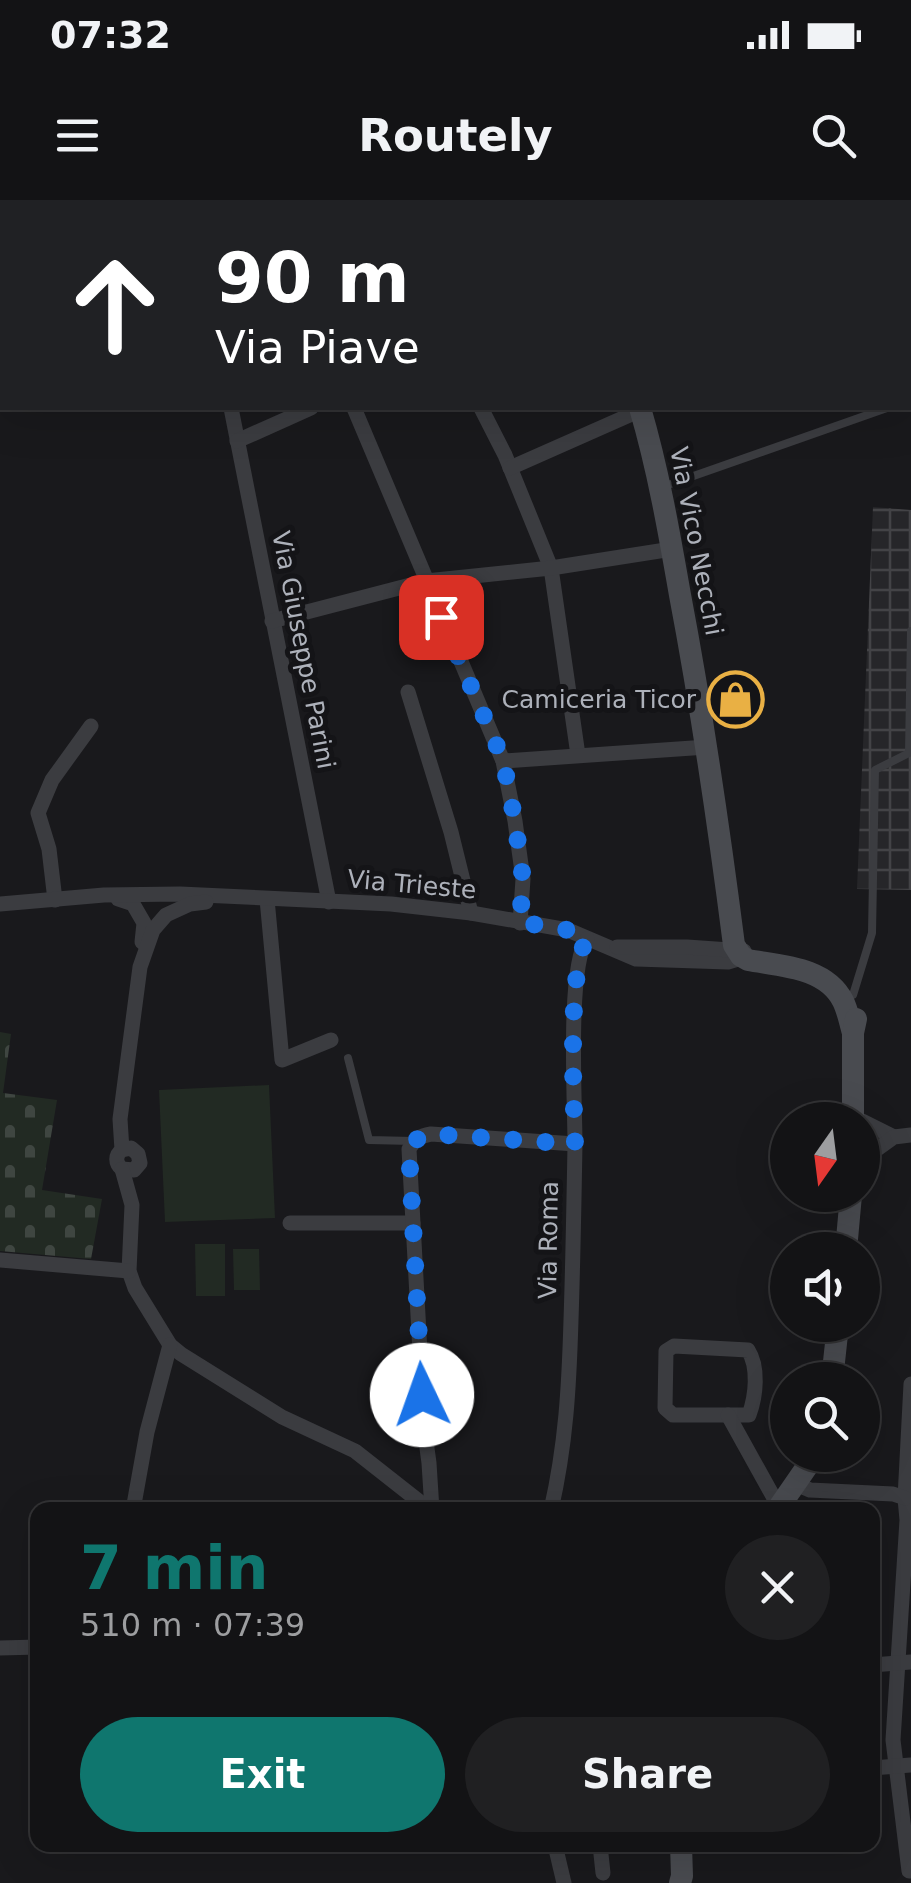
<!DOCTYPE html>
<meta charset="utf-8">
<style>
:root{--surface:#131315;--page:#202022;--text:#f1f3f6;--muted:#9d9ea0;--line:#323234;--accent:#0f766e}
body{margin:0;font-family:"DejaVu Sans",sans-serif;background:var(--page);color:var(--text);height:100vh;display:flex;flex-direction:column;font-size:38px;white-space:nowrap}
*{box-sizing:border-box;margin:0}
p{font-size:32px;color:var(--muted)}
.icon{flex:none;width:55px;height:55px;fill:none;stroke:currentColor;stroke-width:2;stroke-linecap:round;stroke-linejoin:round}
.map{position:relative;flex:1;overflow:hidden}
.side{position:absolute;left:30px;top:1302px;width:850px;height:350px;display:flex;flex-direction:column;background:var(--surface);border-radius:20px;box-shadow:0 10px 40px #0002,0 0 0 2px var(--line)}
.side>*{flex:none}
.guide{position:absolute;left:0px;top:0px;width:912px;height:210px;box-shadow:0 10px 40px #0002,0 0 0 2px var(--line);background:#202124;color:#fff;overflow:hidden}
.needle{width:65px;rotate:194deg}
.buttons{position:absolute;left:770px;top:902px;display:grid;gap:20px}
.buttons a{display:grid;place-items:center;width:110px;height:110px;border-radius:50%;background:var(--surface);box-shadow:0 10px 40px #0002,0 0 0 2px var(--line);font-size:50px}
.pin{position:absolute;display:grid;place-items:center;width:85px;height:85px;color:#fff;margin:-42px;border-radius:20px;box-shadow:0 5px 15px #0006}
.me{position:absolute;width:110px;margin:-55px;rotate:357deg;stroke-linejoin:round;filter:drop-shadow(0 0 8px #0008)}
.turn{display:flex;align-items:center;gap:35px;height:210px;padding:0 50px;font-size:45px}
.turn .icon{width:130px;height:130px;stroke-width:2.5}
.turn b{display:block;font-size:70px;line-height:85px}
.round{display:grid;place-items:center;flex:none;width:105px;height:105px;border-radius:52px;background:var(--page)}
.summary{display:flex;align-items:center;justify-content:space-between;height:170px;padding:0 50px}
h1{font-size:60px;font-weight:700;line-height:75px;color:var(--accent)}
.cta{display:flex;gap:20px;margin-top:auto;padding:20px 50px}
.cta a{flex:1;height:115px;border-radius:60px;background:var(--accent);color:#fff;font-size:40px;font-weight:700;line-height:115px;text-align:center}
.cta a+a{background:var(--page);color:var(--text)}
.status{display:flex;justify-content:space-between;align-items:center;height:70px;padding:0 50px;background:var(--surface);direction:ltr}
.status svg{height:28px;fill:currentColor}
header{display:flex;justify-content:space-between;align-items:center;height:130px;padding:0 50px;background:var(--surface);font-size:45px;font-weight:700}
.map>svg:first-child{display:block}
</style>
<div class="status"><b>07:32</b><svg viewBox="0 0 49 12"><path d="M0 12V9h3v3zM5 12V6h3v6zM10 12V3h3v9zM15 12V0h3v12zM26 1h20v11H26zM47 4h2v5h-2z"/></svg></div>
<header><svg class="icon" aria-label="menu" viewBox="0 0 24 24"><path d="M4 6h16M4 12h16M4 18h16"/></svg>Routely<svg class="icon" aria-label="search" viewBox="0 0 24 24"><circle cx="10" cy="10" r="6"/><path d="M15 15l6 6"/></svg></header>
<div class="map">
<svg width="911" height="1683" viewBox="0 0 911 1683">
<defs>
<pattern id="industrial-grid" width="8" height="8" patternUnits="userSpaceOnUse" patternTransform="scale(2.5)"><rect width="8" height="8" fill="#262629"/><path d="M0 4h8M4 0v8" fill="none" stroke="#434346"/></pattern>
<pattern id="cemetery-stones" width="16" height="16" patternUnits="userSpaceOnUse" patternTransform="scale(2.5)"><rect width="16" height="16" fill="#222a23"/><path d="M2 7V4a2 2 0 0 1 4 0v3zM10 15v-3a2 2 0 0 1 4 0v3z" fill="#3f4641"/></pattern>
</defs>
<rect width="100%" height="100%" fill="#19191c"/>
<path fill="url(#industrial-grid)" d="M873,307L911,310V690L857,689Z"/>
<path fill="url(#cemetery-stones)" d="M0,832L11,834L3,893L57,900L42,990L102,999L91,1059L0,1051Z"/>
<g fill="#222a23">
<path d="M269,885L275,1018L165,1022L159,890Z"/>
<path d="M225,1044V1096H196L195,1044Z"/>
<path d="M233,1049H259L260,1090H234Z"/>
</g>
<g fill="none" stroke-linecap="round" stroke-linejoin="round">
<g stroke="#3b3c40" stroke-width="8">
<path d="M910,199H911"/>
<path d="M665,286L887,208"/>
<path d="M853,795L872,733L875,570L909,553L911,431"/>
<path d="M348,858L369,940L413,941"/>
</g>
<g stroke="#3b3c40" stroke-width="15">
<path d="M157,0L159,2"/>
<path d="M386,0L387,2"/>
<path d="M231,208L329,702"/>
<path d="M354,208L503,561L515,621L523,679L520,723"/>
<path d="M481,208L505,255L551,368L578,555"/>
<path d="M237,241L311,208"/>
<path d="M510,268L641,210"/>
<path d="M272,421L426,381L551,368L672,349"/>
<path d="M408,492L451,632L471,713"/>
<path d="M503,561L707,547"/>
<path d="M118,699L133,704L144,723L142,742"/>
<path d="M267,699L282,860L331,840"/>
<path d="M55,700L49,649L38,613L52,580L91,526"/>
<path d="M0,704L104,695L180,694L391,704L471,713L568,730L636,759L728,762L738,759L742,752"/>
<path d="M617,747H687L744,751"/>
<path d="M862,921L894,937"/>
<path d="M122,950L131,948L138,954L140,963L134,970L122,969C115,963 115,955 122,950L120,919L140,767L153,730L166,715L190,704L206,702"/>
<path d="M862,960L894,937L911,935"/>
<path d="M122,969L132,1005L129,1071L135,1088L170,1145L181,1154L282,1217L355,1251L430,1310"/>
<path d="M290,1023H413"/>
<path d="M0,1060L129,1071"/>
<path d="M674,1146L748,1150C759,1167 756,1196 749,1215H673L665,1208L666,1151Z"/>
<path d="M911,1184L905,1298L907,1320L893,1540L909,1671H911"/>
<path d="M728,1215L779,1307L746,1310"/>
<path d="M796,1284L810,1290L893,1294L905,1298"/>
<path d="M133,1310L147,1232L170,1145"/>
<path d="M432,1310L429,1263L424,1226L409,949C415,939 420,936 431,934L575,944"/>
<path d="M551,1310C566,1244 569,1187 571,1120C573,1061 574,1002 575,944C575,903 567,767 587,739"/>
<path d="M0,1448L38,1447"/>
<path d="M872,1465L911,1462"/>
<path d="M872,1568L911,1565"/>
<path d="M555,1645L564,1683"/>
<path d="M600,1645L603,1673"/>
</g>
<g stroke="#494b50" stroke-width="22">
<path d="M548,0L549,2"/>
<path d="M640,208C658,269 669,332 680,395C702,511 719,628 734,745L741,756L748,760C781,766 826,767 843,801C848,811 850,823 853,833"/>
<path d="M853,920V833L856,819"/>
<path d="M846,1050L851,995"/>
<path d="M832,1180L838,1125"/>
<path d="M777,1310L815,1255"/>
<path d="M680,1683L682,1676L681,1645"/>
</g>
</g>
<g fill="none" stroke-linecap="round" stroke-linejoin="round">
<path stroke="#1a73e8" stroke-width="18" stroke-dasharray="0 32.4" d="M422,1195L409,949C415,939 420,936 431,934L575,944C574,902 567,768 587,739L568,730L520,722L523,679L515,621L503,560L441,417"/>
</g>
<defs>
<symbol id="shop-ring" viewBox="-11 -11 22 22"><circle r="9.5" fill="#141417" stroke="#e9b044" stroke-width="1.5"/><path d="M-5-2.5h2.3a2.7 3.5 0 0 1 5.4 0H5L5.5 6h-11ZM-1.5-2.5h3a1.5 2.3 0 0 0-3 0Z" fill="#e9b044"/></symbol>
</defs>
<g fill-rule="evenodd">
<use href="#shop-ring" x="704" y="468" width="63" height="63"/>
</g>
<g text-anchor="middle" stroke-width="10" stroke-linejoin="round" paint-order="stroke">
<g font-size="25" fill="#adb1ba" stroke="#141417">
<text transform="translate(697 341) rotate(79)" y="9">Via Vico Necchi</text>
<text transform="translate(304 450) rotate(79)" y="9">Via Giuseppe Parini</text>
<text transform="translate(412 684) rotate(5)" y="9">Via Trieste</text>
<text transform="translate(548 1040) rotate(-89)" y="9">Via Roma</text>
</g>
<g font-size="25" fill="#adb1ba" stroke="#141417" text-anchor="end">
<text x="696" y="508">Camiceria Ticor</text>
</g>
</g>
</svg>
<div class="buttons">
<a><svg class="needle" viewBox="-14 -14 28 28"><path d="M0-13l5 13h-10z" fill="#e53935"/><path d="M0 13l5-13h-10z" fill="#9d9ea0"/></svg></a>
<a><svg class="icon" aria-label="sound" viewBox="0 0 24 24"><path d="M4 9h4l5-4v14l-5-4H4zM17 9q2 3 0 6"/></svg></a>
<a><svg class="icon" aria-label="search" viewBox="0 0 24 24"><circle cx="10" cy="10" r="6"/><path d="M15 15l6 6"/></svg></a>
</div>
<div class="pin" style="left:441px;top:417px;background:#d93025"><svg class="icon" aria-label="arrive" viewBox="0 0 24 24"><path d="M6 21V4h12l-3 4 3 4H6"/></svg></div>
<svg class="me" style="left:422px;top:1195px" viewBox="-20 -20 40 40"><circle r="19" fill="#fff"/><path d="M0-13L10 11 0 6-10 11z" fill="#1a73e8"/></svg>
<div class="guide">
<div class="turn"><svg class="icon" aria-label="ahead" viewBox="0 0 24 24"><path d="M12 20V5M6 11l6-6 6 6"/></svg><div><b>90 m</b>Via Piave</div></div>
</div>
<section class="side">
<div class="summary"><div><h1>7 min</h1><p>510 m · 07:39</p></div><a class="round"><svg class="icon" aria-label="close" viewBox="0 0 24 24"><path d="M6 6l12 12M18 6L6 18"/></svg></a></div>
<div class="cta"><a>Exit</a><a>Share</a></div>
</section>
</div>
